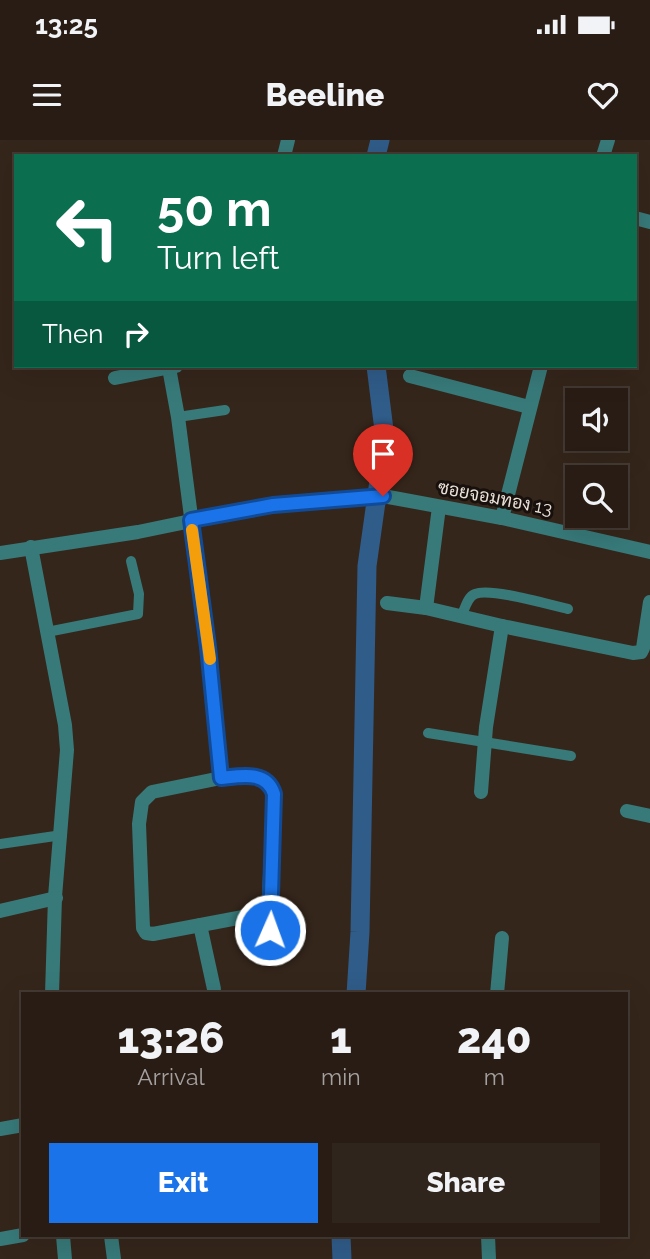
<!DOCTYPE html>
<meta charset="utf-8">
<style>
:root{--surface:#281c14;--page:#30251d;--text:#f1f3f6;--muted:#a5a1a0;--line:#443a34;--accent:#1a73e8}
body{margin:0;font-family:Raleway,Sarabun,sans-serif;background:var(--page);color:var(--text);height:100vh;display:flex;flex-direction:column;font-size:26px;white-space:nowrap}
*{box-sizing:border-box;margin:0}
p{font-size:23px;color:var(--muted)}
.icon{flex:none;width:38px;height:38px;fill:none;stroke:currentColor;stroke-width:2;stroke-linecap:round;stroke-linejoin:round}
.map{position:relative;flex:1;overflow:hidden}
.drawer{position:absolute;left:21px;top:852px;width:607px;height:245px;display:flex;flex-direction:column;background:var(--surface);border-radius:0px;box-shadow:0 7px 28px #0002,0 0 0 2px var(--line)}
.drawer>*{flex:none}
.guide{position:absolute;left:14px;top:14px;width:623px;height:214px;border-radius:0px;box-shadow:0 7px 28px #0002,0 0 0 2px var(--line);background:#0b6e4f;color:#fff;overflow:hidden}
.buttons{position:absolute;left:565px;top:248px;display:grid;gap:14px}
.buttons a{display:grid;place-items:center;width:63px;height:63px;border-radius:0px;background:var(--surface);box-shadow:0 7px 28px #0002,0 0 0 2px var(--line);font-size:35px}
.pin{position:absolute;display:grid;place-items:center;width:60px;height:60px;color:#fff;margin:-72px -30px;border-radius:50% 50% 50% 0;rotate:-45deg;box-shadow:0 0 7px #0007}
.pin .icon{rotate:45deg}
.me{position:absolute;width:77px;margin:-38px;rotate:2deg;stroke-linejoin:round;filter:drop-shadow(0 0 5px #0008)}
.turn{display:flex;align-items:center;gap:24px;height:147px;padding:0 28px;font-size:32px}
.turn .icon{width:91px;height:91px;stroke-width:2.5}
.turn b{display:block;font-size:49px;line-height:60px}
.then{display:flex;align-items:center;height:66px;padding:0 28px;background:#0003;gap:14px;font-size:26px}
.eta{display:flex;justify-content:space-evenly;align-items:center;height:119px;text-align:center}
.eta b{font-size:42px;font-weight:800;line-height:49px}
.action{display:flex;gap:14px;margin-top:auto;padding:14px 28px}
.action a{flex:1;height:80px;border-radius:0px;background:var(--accent);color:#fff;font-size:28px;font-weight:800;line-height:80px;text-align:center}
.action a+a{background:var(--page);color:var(--text)}
.status{display:flex;justify-content:space-between;align-items:center;height:49px;padding:0 35px;background:var(--surface);direction:ltr}
.status svg{height:19px;fill:currentColor}
header{display:flex;justify-content:space-between;align-items:center;height:91px;padding:0 28px;background:var(--surface);font-size:32px;font-weight:800}
.map>svg:first-child{display:block}
</style>
<div class="status"><b>13:25</b><svg viewBox="0 0 49 12"><path d="M0 12V9h3v3zM5 12V6h3v6zM10 12V3h3v9zM15 12V0h3v12zM26 1h20v11H26zM47 4h2v5h-2z"/></svg></div>
<header><svg class="icon" aria-label="menu" viewBox="0 0 24 24"><path d="M4 6h16M4 12h16M4 18h16"/></svg>Beeline<svg class="icon" aria-label="heart" viewBox="0 0 24 24"><path d="M12 20l-8-8c-3-5 5-10 8-4 3-6 11-1 8 4z"/></svg></header>
<div class="map">
<svg width="650" height="1119" viewBox="0 0 650 1119">
<rect width="100%" height="100%" fill="#35261b"/>
<g fill="none" stroke-linecap="round" stroke-linejoin="round">
<g stroke="#305c89" stroke-width="19">
<path d="M376,16L380,0"/>
<path d="M356,854L360,792L367,426L385,298L376,226"/>
<path d="M341,1096L342,1119"/>
</g>
<g stroke="#387a7a" stroke-width="10">
<path d="M178,277L225,270"/>
<path d="M461,477C465,469 467,457 475,454C490,447 550,465 568,469"/>
<path d="M47,492L138,474L139,454L131,421"/>
<path d="M428,593L571,616"/>
<path d="M0,704L62,695"/>
</g>
<g stroke="#387a7a" stroke-width="14">
<path d="M284,16L288,0"/>
<path d="M603,16L608,0"/>
<path d="M635,78L650,82"/>
<path d="M169,228L178,277L208,507L221,638C241,636 268,630 274,654L268,775L243,777L153,794L146,793L143,788L139,684L142,662L152,652L221,638"/>
<path d="M410,236L529,267"/>
<path d="M115,238L176,226"/>
<path d="M502,378L541,226"/>
<path d="M31,407L65,585L67,610L55,757L52,854"/>
<path d="M0,413L138,392L273,364L383,356L502,378L650,412"/>
<path d="M387,463L426,468L502,486L633,513L641,512L643,508L650,462"/>
<path d="M426,468L439,367"/>
<path d="M481,652L486,587L502,486"/>
<path d="M627,671L650,676"/>
<path d="M0,771L56,758"/>
<path d="M268,775L271,805"/>
<path d="M200,785L214,849"/>
<path d="M497,854L502,798"/>
<path d="M0,989L23,985"/>
<path d="M63,1096L65,1119"/>
<path d="M111,1096L114,1119"/>
<path d="M488,1096L489,1119"/>
<path d="M0,1099L23,1095"/>
</g>
</g>
<g fill="none" stroke-linecap="round" stroke-linejoin="round">
<defs>
<path id="route" d="M270,790L268,775L271,755L274,654C267,630 241,636 221,638L208,507L191,380L273,365L383,356"/>
</defs>
<use href="#route" stroke="#114b97" stroke-width="18"/>
<use href="#route" stroke="#1a73e8" stroke-width="12"/>
<path stroke="#f59e0b" stroke-width="12" d="M192,390L210,519"/>
</g>
<g text-anchor="middle" stroke-width="6" stroke-linejoin="round" paint-order="stroke">
<g font-size="18" fill="#eae0d8" stroke="#17100c">
<text transform="translate(495 358) rotate(11)" y="6">ซอยจอมทอง 13</text>
</g>
</g>
</svg>
<div class="buttons">
<a><svg class="icon" aria-label="sound" viewBox="0 0 24 24"><path d="M4 9h4l5-4v14l-5-4H4zM17 9q2 3 0 6"/></svg></a>
<a><svg class="icon" aria-label="search" viewBox="0 0 24 24"><circle cx="10" cy="10" r="6"/><path d="M15 15l6 6"/></svg></a>
</div>
<div class="pin" style="left:383px;top:356px;background:#d93025"><svg class="icon" aria-label="arrive" viewBox="0 0 24 24"><path d="M6 21V4h12l-3 4 3 4H6"/></svg></div>
<svg class="me" style="left:270px;top:790px" viewBox="-20 -20 40 40"><circle r="17" fill="#1a73e8" stroke="#fff" stroke-width="3"/><path d="M0-11L8 9 0 5-8 9z" fill="#fff"/></svg>
<div class="guide">
<div class="turn"><svg class="icon" aria-label="left" viewBox="0 0 24 24"><path d="M17 20v-9H6M10 6l-5 5 5 5"/></svg><div><b>50 m</b>Turn left</div></div>
<div class="then">Then<svg class="icon" aria-label="right" viewBox="0 0 24 24"><path d="M7 20v-9h11M14 6l5 5-5 5"/></svg></div>
</div>
<section class="drawer">
<div class="eta">
<div><b>13:26</b><p>Arrival</p></div>
<div><b>1</b><p>min</p></div>
<div><b>240</b><p>m</p></div>
</div>
<div class="action"><a>Exit</a><a>Share</a></div>
</section>
</div>
